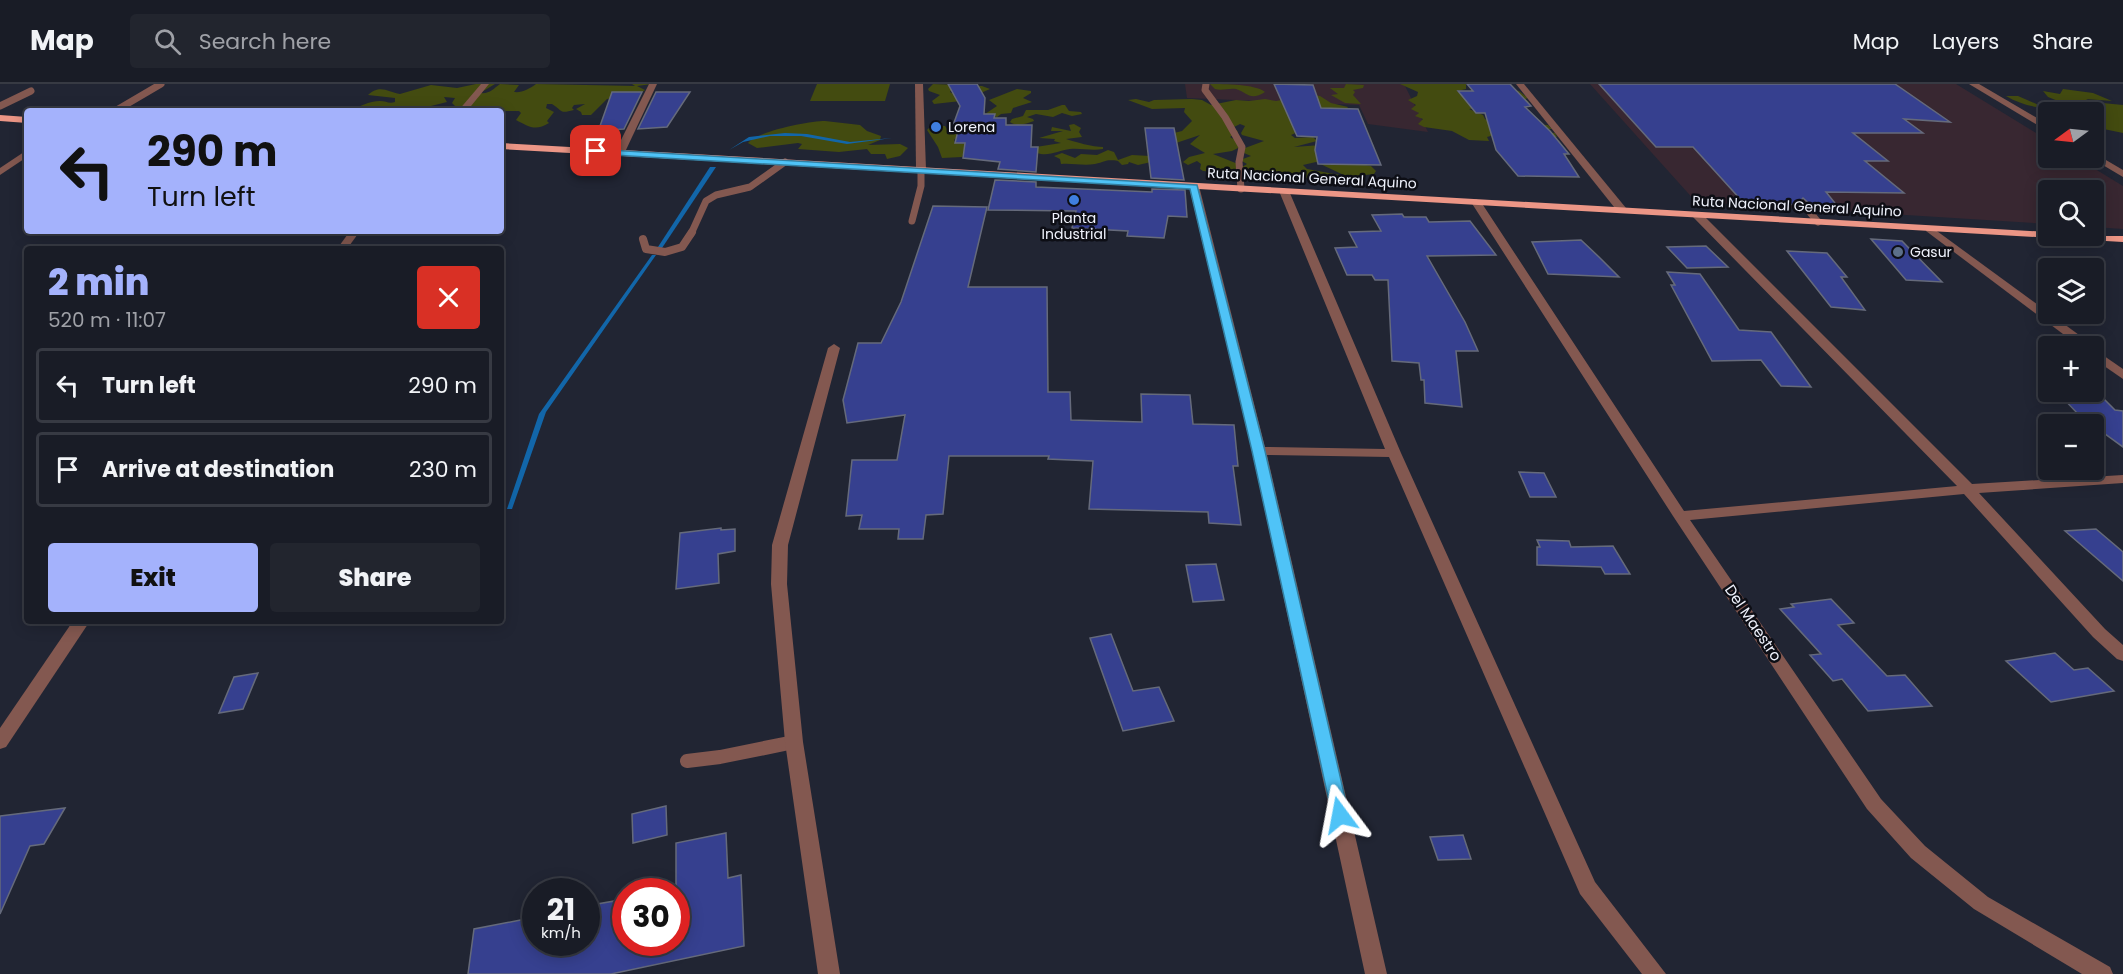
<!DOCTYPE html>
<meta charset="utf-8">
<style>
:root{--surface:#191c26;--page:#22252e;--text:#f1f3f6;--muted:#9fa1a7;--line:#373a43;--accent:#a4b2fc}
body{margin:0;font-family:Poppins,sans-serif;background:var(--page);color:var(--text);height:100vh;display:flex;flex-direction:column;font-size:22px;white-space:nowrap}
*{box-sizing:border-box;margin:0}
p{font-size:20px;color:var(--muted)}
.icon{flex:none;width:33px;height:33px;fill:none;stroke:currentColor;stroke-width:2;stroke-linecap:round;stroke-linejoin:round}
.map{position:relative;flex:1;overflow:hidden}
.sheet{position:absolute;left:24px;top:162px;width:480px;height:378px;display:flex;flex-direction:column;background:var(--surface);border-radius:6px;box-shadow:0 3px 15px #0003,0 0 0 2px var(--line)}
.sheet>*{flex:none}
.hud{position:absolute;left:24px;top:24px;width:480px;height:126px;border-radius:6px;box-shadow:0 3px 15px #0003,0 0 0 2px var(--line);background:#a4b2fc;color:#111;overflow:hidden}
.needle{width:39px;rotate:255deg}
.fabs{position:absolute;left:2038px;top:18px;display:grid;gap:12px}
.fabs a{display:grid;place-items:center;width:66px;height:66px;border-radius:6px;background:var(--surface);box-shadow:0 3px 15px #0003,0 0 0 2px var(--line);font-size:30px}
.speed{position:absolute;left:522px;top:794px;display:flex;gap:12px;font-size:30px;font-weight:700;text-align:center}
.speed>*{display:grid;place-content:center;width:78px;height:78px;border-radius:50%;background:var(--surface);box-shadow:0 3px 15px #0003,0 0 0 2px var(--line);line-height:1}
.speed small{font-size:15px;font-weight:400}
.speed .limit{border:9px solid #d22;background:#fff;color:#111}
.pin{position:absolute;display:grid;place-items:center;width:51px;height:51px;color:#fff;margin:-26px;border-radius:12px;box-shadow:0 3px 9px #0006}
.me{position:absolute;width:66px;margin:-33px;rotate:347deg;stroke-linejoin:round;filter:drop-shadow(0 0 4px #0008)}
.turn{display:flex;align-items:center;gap:21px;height:126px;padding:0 24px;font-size:27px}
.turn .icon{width:78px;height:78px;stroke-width:2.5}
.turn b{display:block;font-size:42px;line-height:51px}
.round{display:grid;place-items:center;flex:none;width:63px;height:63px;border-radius:6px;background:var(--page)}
.headline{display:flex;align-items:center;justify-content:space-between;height:102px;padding:0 24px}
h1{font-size:36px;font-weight:800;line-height:45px;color:var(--accent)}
.action{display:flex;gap:12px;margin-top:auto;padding:12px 24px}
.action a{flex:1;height:69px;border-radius:6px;background:var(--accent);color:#111;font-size:24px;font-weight:800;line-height:69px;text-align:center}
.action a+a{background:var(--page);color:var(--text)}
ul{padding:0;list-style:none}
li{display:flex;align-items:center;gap:18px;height:75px;margin:0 12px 9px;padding:0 12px;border:3px solid var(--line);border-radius:6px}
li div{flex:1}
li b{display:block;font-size:22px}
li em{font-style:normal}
header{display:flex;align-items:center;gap:36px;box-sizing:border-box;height:84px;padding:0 30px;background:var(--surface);border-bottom:2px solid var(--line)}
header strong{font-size:28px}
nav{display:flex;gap:33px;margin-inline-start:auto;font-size:21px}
.search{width:420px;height:54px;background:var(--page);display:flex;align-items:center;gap:15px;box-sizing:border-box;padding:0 21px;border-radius:6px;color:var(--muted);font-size:22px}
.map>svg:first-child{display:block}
</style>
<header>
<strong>Map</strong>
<div class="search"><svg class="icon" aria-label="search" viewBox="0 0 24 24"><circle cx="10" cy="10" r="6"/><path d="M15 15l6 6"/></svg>Search here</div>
<nav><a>Map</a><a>Layers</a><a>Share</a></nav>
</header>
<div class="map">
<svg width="2123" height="890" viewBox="0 0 2123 890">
<rect width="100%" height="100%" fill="#212533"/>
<g fill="#382731">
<path d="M1185,0H1404L1428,48L1368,40L1359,21L1187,14Z"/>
<path d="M1590,0H1956L2049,57V74H2077L2123,102V145L2094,143V106H2049V140L1696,118Z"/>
</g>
<g fill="#434b10">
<path d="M476,0H495L480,9C490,10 493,5 500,0L519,1L514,8C522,9 529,5 536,0L635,2L632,0H652L637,2L645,6L640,10L607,15L591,31H582L581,28L576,25L585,20L574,21L572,24L574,26C559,30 563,27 552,20H547L546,24L554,28L547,37L549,39C535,48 528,42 516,36L521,29L519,27H471L475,23H456L452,19L455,14L444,13L447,18L427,23L425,27H349C359,23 369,17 380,17C386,17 389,20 395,18V14L368,11C380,0 388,8 400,10L431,1L457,4Z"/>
<path d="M817,0H890L885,17H810Z"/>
<path d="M933,0L982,2L990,5L983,8L950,7L951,9H963L961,17L934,20L932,17L940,11L929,7L928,5Z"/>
<path d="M1210,0C1225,0 1255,0 1265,8C1250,18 1247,8 1236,5C1229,4 1222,7 1215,5Z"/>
<path d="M1346,0L1364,1L1363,4L1353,6L1355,8L1353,11L1361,20L1345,19L1331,11L1338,10L1330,4H1344Z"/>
<path d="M1400,0H1466V5L1457,7L1460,10L1513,6L1519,7L1528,14L1525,15L1529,18L1469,25L1483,31L1485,35L1491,38L1548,41L1552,45H1543L1546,48L1555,49L1557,53L1494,51L1487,53L1489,57L1469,56L1452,47L1424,43L1418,40L1423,35L1415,32L1419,29L1411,25L1416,21L1408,16L1417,12L1418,8Z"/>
<path d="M1017,5L1031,7V9L1023,14L1032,18L1013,24L1011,29L1001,30L997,33L985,30L997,22L989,16Z"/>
<path d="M2063,5L2093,9L2112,17L2086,15L2092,18L2123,21V49L2094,43V37H2106L2094,33V28L2077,26L2080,19L2079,17L2063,18L2069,26C2047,25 2026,24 2006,12H2018L2041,22L2058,17L2048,13L2043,7L2060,10Z"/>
<path d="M1311,11L1320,12L1331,19L1348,23L1344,28L1291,51L1295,54L1313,53L1317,57L1294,63L1321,61L1359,80L1371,82L1376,87L1374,90L1348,93L1316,78L1303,81L1307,85L1340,91L1338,95H1328L1330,100L1319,99L1317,95L1284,92L1275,94L1243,86L1242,83L1247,80L1240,76L1251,72L1244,69L1245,64L1264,57L1242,51L1241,49L1245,42L1240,40L1234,43L1238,48L1230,53L1237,57L1240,63L1232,67L1213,70L1238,80V90L1203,87L1200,85L1201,80L1197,77L1188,81L1183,78L1189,73L1205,69L1190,60L1200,51L1176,59L1170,50L1182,47L1192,37L1184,28L1185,24L1152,25L1128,16L1136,15L1149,18L1154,16L1192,15L1202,16L1211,21L1236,16L1249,17L1265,15L1276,17Z"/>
<path d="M1062,21H1065L1069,27L1081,28L1082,30L1072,32L1062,29L1053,33L1036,30L1027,33L1033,35L1034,37C1026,40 1017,43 1010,38L1012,35L1023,32L1026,26H1048Z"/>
<path d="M825,37L860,41L867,47L881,52L880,56L868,61L900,60L908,64L900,72L887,75L885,70H871L867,65L839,68L798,65L802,60L798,59L757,64L748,59C758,47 809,37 825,37Z"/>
<path d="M1074,40L1081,44L1079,48L1082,53L1066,55C1075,58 1093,63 1103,63V65C1092,67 1081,64 1070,65C1059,66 1049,73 1037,69L1036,63L1061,59L1054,57L1055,55L1039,54L1063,47H1051L1052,43L1071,47L1069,41Z"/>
<path d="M932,41L945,42L949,48L971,53L956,54L954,56L955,59L967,60L962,73L942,74L938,63L927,46Z"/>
<path d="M1108,66L1114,68L1118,76L1132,71L1150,72L1151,78L1138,81L1129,78L1128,80L1122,81L1118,77C1105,75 1106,78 1095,80C1083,82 1073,79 1061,80L1060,75L1054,72L1062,69L1075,74L1081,70L1097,71Z"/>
</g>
<g fill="#1266a9">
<path d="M785,49L807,50L850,58L892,54L847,60L801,52H770L743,58L729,66L749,53Z"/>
<path d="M710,83H716L660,167L656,166Z"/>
<path d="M652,171H656L546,328L512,425H507L539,330Z"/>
</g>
<g fill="#36408f" stroke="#656a7b" stroke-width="1.5">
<path d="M948,0H977L985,14L984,30H995L994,34H1006V41H1032L1031,63H1038L1036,88L998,85L1000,78L963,74L965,59H955L958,47H951L960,22Z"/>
<path d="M1274,0L1313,1L1321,24L1358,25L1381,81L1318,80L1315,66L1317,53L1297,52Z"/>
<path d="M1467,0H1510L1531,22L1525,23L1550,47L1569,70H1564L1579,93L1518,92L1496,66L1485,29H1476L1458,7H1473Z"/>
<path d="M1599,0H1895L1950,38L1904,35L1923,49H1853L1888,77H1865L1904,109L1826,108L1839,124L1812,122L1803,114L1797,121L1742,117L1693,63H1656Z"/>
<path d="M612,8H642L624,45L608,46L610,42H600Z"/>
<path d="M656,8H690L667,43L638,45Z"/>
<path d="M1145,44H1174L1184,96L1151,94Z"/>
<path d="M995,96L1036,98V103L1152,108V105L1185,106L1187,133L1168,132L1164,154L1127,152L1128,147L1072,144L1076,127L988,126Z"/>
<path d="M933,122L987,123L968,203H1047L1048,308H1070L1071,336L1142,338L1141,310L1190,311L1193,340L1234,341L1238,382H1233L1241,441L1209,439L1208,428L1089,425L1093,377L1048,375L1049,372H949L943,430L926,431L923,455H898L899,445H859L862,431L846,432L852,376H897L905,331L847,339L843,316L858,259H881L901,218Z"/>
<path d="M1402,130L1404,133H1426L1429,138L1470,137L1496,171L1427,172L1465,238L1478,267H1456L1462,323L1425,319L1424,296H1421L1419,279L1392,277L1388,196H1375L1372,191H1347L1335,164L1357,163L1349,148L1381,147L1372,131Z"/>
<path d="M1871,155L1902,157L1942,198L1906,196Z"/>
<path d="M1581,156L1599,173L1619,193L1548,190L1532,158Z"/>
<path d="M1706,162L1728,183L1687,184L1667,163Z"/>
<path d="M1787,167L1827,169L1847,193H1841L1865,226L1831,223Z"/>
<path d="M1667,188L1700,190L1739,246L1771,248L1811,303L1781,302L1761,276L1712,277L1671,201H1675Z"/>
<path d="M2057,308L2100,311L2115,326L2123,327V363L2079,331Z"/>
<path d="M1519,388L1544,389L1556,413H1530Z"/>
<path d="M721,444V446L735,445V467L718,470L719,499L676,505L680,449Z"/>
<path d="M2096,445L2123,468V497L2065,447Z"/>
<path d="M1537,456L1569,457L1571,463L1613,462L1630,490H1605L1601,483L1537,481V463H1540Z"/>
<path d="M1216,480L1224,516L1193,518L1186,481Z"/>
<path d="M1831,515L1854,539L1838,541L1887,592L1905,591L1932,622L1868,627L1842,595L1833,597L1810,571L1821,570L1780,525L1794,523L1791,520Z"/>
<path d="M1111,550L1133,607L1159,603L1174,637L1123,647L1090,554Z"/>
<path d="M2055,569L2074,586L2088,584L2114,607L2051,618L2006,577Z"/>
<path d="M258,589L243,625L219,629L234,593Z"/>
<path d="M666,722L667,751L633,759L632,730Z"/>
<path d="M65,724L44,760L30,762L0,830V732Z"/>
<path d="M726,749L728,794L741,791L744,862L611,890H468L474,845L536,833V858H586V822L626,815V858H676V759Z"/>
<path d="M1463,751L1471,775L1438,776L1430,753Z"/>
</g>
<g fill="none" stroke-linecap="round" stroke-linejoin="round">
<g stroke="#835850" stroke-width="7">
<path d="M1206,0L1205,6L1225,33L1242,63L1239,78L1241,105"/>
<path d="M0,22L31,7"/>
<path d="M115,27L161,0"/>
<path d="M1803,120L1818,138"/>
<path d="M912,137L921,102V86"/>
<path d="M691,150L706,117L716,111L750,103L785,78"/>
</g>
<path stroke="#835850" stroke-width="8" d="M643,155L646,165L665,168L682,163L692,148"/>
<path stroke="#835850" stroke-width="14" d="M687,677L720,673L794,658"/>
<g fill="#835850" fill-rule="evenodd">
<path d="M481,0H489L467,27H458Z"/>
<path d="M649,0H657L625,68L617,70L615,68Z"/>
<path d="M915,0H923L926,86L921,89L916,86Z"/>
<path d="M1516,0H1524L1626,124V128H1618Z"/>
<path d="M1969,0H1979L2049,41V48Z"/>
<path d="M27,66V73L0,91V84Z"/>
<path d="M2094,69L2123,86V93L2091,74H2094Z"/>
<path d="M1194,99L1199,102L1265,363L1385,365L1279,107L1284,104L1289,107L1401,369L1595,798L1666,890H1642L1580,810L1389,373L1267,371L1387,890H1365L1252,367L1189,102Z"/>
<path d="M1476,115L1481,118L1684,427L1957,402L1693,133V129H1701L1972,400L2123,391V399L1979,409L2105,545L2123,561V577L2117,575L2093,553L1964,410L1690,436L1881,715L1925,762L1988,813L2110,883L2113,890H2082L1974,825L1911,774L1867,725L1673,432L1471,118Z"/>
<path d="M1930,142L2090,259L2092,262H2079L1926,147V143Z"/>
<path d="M350,147H360L347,165H337Z"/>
<path d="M834,260L840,264L788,461L787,500L803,658L840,890H818L785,658L771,500L772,461L828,264Z"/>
<path d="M2094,265L2123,285V295L2094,275Z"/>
<path d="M73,537H90L6,663L0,665V644Z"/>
</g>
<g fill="#ec9686" fill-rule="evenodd">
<path d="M0,31L27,33V39L0,37Z"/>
<path d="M501,59L2049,148V152H2123V158L501,65Z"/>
</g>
</g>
<path fill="#4fc3f7" stroke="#337fa1" stroke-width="1.5" d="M593,65L1197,101L1265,367L1349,731L1347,736L1340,738L1334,736L1332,731L1252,367L1190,105L596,70L593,69Z"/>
<g fill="#3f7fe0" stroke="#0d0e15" stroke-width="2">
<circle cx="936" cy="43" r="6"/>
<circle cx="1074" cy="116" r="6"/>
</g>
<circle fill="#5c6f8a" stroke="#0d0e15" stroke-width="2" cx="1898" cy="168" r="6"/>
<g text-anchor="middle" stroke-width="5" stroke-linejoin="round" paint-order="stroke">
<g font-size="14" fill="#eff2fc" stroke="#0d0e15" text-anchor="start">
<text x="948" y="48">Lorena</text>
<text x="1074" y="139" text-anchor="middle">Planta<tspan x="1074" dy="16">Industrial</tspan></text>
<text x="1910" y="173">Gasur</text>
</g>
<g font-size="14" fill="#eff2fc" stroke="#0d0e15">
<text transform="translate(1312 94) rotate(3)" y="5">Ruta Nacional General Aquino</text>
<text transform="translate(1797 122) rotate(3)" y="5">Ruta Nacional General Aquino</text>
</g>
<g font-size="15" fill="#eff2fc" stroke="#0d0e15">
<text transform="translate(1753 539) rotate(56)" y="5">Del Maestro</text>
</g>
</g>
</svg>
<div class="fabs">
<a><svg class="needle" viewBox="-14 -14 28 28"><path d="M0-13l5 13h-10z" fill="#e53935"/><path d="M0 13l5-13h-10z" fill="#9fa1a7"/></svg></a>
<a><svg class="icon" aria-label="search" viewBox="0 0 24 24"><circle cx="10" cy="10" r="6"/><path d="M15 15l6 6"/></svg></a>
<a><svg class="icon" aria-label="layers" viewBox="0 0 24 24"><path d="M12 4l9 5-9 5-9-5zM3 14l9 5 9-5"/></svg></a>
<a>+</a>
<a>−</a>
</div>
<div class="speed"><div>21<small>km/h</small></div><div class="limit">30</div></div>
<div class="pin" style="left:596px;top:67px;background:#d93025"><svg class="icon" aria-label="arrive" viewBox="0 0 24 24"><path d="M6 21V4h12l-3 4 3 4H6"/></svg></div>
<svg class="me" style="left:1340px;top:731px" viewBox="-20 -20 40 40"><path d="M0-17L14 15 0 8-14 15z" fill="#4fc3f7" stroke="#fff" stroke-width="4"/></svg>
<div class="hud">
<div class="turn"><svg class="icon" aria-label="left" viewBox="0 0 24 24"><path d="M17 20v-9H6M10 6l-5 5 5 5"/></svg><div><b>290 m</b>Turn left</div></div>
</div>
<section class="sheet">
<div class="headline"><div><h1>2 min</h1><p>520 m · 11:07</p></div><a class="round" style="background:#d93025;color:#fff"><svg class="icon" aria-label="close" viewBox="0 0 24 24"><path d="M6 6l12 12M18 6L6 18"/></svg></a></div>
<ul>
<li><svg class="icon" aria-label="left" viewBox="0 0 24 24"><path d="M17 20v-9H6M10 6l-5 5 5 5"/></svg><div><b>Turn left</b></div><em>290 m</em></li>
<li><svg class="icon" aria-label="arrive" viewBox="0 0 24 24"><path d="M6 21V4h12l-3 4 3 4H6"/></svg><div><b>Arrive at destination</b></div><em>230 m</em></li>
</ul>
<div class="action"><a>Exit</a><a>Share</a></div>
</section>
</div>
